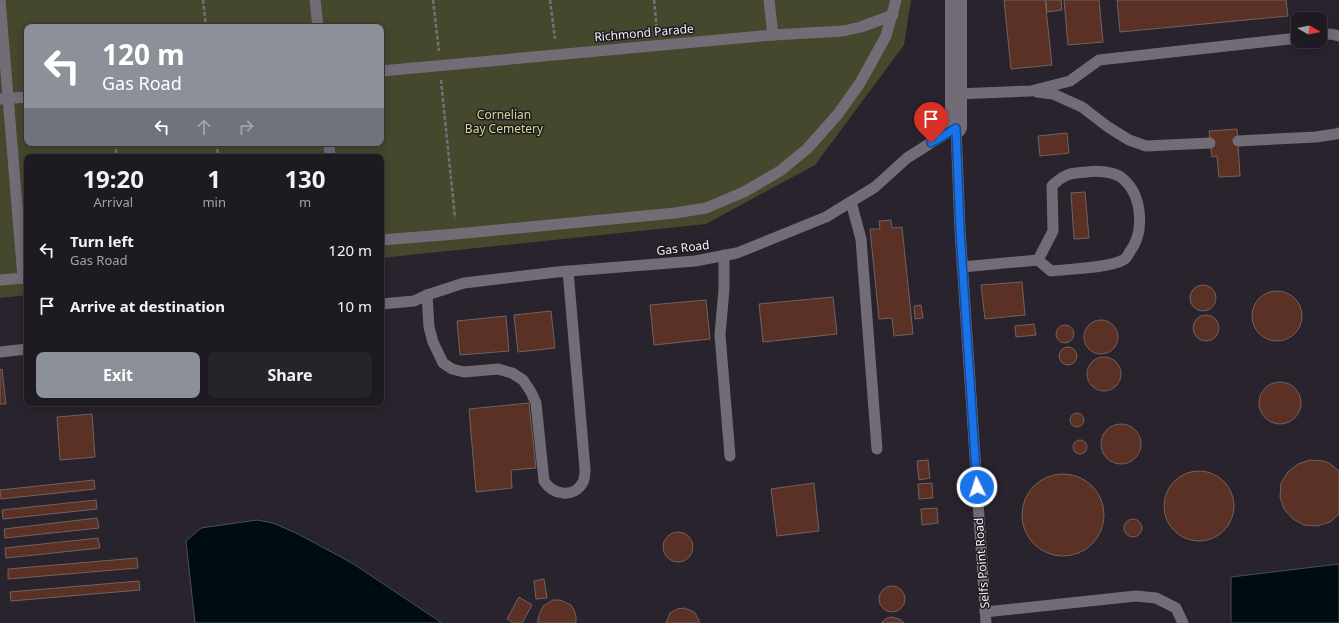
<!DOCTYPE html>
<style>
:root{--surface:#1e1a21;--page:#26232a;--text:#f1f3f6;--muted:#a1a1a5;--line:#3c383f;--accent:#8c9099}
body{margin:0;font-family:"Noto Sans",sans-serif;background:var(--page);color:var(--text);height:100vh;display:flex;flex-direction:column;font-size:15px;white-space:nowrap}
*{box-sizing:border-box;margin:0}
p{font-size:13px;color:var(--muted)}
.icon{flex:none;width:22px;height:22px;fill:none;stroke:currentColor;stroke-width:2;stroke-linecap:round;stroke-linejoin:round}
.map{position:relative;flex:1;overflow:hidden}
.panel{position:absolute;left:24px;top:154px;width:360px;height:252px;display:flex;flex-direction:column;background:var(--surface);border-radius:8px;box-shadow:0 2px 10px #0003,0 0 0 1px var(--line)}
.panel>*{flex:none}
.guide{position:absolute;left:24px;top:24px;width:360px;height:122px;border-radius:8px;box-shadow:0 2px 10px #0003,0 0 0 1px var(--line);background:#8c9099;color:#fff;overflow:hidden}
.needle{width:26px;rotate:99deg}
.fabs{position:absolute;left:1291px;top:12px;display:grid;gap:8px}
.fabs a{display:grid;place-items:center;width:36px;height:36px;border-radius:8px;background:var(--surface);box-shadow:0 2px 10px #0003,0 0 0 1px var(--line);font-size:20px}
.pin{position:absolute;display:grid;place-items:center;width:34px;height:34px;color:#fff;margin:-41px -17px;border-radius:50% 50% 50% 0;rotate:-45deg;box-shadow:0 0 4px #0007}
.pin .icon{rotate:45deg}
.me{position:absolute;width:44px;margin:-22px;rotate:356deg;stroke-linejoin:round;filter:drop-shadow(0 0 3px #0008)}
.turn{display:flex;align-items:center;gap:14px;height:84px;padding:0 12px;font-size:18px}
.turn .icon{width:52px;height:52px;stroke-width:2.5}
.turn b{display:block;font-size:28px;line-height:34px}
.lanes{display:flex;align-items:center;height:38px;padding:0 12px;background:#0003;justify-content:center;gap:20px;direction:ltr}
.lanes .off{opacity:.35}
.eta{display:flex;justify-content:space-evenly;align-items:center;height:68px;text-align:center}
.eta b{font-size:24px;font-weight:700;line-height:28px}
.action{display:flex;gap:8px;margin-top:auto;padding:8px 12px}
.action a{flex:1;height:46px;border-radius:8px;background:var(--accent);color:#fff;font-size:16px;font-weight:700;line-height:46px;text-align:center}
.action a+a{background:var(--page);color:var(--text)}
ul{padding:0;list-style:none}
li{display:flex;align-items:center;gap:12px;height:56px;padding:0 12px}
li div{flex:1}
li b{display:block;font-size:15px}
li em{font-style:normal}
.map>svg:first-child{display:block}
</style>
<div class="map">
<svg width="1339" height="623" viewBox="0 0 1339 623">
<rect width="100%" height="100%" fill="#28232c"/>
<path fill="#45482c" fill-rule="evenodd" d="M0,0H911L904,45L815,165L706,224L381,258V157H27V295L0,298ZM27,27H381V143H27Z"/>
<g fill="#000d10" stroke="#495155">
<path d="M257,520L273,523L298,534L352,563L442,623H195L186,541L201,528Z"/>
<path d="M1339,564V623H1231V577Z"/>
</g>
<g fill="#5b3025" stroke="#70635f">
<path d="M1004,0H1045L1052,65L1011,69Z"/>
<path d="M1046,0H1061L1062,10L1047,12Z"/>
<path d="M1064,0H1099L1103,42L1068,45Z"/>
<path d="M1117,0H1286L1288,16L1120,32Z"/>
<path d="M1237,129L1240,176L1219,177L1217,156L1212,157L1209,131Z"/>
<path d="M1067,133L1069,153L1040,156L1038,136Z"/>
<path d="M1085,192L1089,238L1074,239L1071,193Z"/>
<path d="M891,220L892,228L902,227L913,334L894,336L892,318L879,319L870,229H880L879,221Z"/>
<path d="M1022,282L1025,315L985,319L981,285Z"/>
<circle cx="1203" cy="298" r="13"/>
<circle cx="1277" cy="316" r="25"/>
<path d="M833,297L837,334L763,342L759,304Z"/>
<path d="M706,300L710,339L654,345L650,305Z"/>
<path d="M921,305L923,318L915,319L914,306Z"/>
<path d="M551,311L555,348L518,352L514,315Z"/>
<circle cx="1206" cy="328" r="13"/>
<path d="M506,316L509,351L460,355L457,321Z"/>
<circle cx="1101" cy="337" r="17"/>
<path d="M1034,324L1036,335L1016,337L1015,326Z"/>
<circle cx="1065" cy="334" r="9"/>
<circle cx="1068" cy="356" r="9"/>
<circle cx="1104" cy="374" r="17"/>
<path d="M2,369L6,404H0V370Z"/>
<circle cx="1280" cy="403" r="21"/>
<path d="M529,403L536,468L511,470L512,488L476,492L469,409Z"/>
<circle cx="1077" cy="420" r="7"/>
<path d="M92,414L95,457L60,460L57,417Z"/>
<circle cx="1121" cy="444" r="20"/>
<circle cx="1080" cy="447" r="7"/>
<path d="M928,460L930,478L919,480L917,461Z"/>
<path d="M1310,460L1323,461L1329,463L1339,471V514L1330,522L1317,526L1304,525L1293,519L1284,509L1280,497L1281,483L1288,472L1298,464Z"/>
<circle cx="1199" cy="506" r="35"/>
<circle cx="1063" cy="515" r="41"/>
<path d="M94,480L95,489L1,499L0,490Z"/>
<path d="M814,483L819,531L777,536L771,489Z"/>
<path d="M932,483L933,498L919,499L918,484Z"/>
<path d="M96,500L97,509L3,519L2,510Z"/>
<path d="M937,508L938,523L922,525L921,509Z"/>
<path d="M97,518L99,528L5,538L4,529Z"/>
<circle cx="1133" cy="528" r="9"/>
<circle cx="678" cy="547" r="15"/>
<path d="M98,538L100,548L6,558L5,548Z"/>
<path d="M137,558L138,568L8,579V569Z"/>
<path d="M544,579L547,598L536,599L534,581Z"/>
<path d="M139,581L140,590L11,601L10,592Z"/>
<circle cx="892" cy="599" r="13"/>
<path d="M519,597L532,605L522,623H513L507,619Z"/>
<path d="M553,600H560L571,605L574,610L576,616V623H538V618L543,606Z"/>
<path d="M684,608L692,611L695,613L700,623H666L670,613L677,609Z"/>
<path d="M892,617L901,620L904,623H881L887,618Z"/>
</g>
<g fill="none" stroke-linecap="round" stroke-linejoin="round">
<g stroke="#747077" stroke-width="2.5" stroke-dasharray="4 2" stroke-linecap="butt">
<path d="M203,0L206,27"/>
<path d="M433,0L439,51"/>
<path d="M550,0L555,39"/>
<path d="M654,0L657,31"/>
<path d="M441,80L455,218"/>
<path d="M115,143L117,157"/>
<path d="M217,143L218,157"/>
</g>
<g stroke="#726c76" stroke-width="11">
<path d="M0,0L23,278"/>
<path d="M315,0L318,27"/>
<path d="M769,0L773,35"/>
<path d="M1320,35L1331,34L1339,36"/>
<path d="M381,71L773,35L843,31L861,27L893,15"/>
<path d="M1037,92L1053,94L1082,107L1108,127L1129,140L1146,146L1210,143"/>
<path d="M956,94L1031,91L1070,81L1099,60L1298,38"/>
<path d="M0,99L27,97"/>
<path d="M1238,141L1316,137L1336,134L1339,133"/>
<path d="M329,143L330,157"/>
<path d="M851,202L861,239L877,449"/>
<path d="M381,240L456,234L675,213L706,208L744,192L780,171L807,149L838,114L860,83L886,36L896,0"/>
<path d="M724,255V289L720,335L730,456"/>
<path d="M962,267L1038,260L1053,231L1052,186C1064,174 1070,173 1087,172C1096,170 1115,172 1122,178C1143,195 1145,233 1129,253C1128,255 1126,259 1123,260C1110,268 1068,269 1051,271L1038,260"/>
<path d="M0,280L27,278"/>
<path d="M427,295L429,327L433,342L443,363L452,369L464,372L498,369L512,373L523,380L531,392L536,403L544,481C553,495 574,499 583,482C585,478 585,473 585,469L568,271"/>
<path d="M381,304L414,301L427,295L464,283L557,272L695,261L737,253L826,217L875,187L907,158L956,127L960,230L986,623"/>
<path d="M0,352L27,349"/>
<path d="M985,612L1136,596L1156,598L1176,608L1183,623"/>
</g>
<path stroke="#726c76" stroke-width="22" d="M956,0V127"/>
</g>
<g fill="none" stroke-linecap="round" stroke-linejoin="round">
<defs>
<path id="route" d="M931,143L956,128L960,230L977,487"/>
</defs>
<use href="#route" stroke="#114b97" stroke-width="10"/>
<use href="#route" stroke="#1a73e8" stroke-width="7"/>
</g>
<g text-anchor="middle" stroke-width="3" stroke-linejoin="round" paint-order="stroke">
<g font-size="12" fill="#f3f0f6" stroke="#1e1a22">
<text transform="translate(644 33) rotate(-5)" y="4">Richmond Parade</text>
<text transform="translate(683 248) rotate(-7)" y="4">Gas Road</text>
<text transform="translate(982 563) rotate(-94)" y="4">Selfs Point Road</text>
</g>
<g font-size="12" fill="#d2d990" stroke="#1e1a22">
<text x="504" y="119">Cornelian<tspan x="504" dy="14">Bay Cemetery</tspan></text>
</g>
</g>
</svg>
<div class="fabs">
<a><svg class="needle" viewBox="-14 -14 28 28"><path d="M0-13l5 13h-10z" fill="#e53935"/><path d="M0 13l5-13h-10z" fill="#a1a1a5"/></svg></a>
</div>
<div class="pin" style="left:931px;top:143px;background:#d93025"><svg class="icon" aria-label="arrive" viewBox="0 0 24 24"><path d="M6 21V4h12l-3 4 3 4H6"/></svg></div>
<svg class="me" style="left:977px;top:487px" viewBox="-20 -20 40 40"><circle r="17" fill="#1a73e8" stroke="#fff" stroke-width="3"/><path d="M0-11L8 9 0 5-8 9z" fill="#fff"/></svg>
<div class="guide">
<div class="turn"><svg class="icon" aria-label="left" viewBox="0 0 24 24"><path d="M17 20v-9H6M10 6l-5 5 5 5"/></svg><div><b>120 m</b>Gas Road</div></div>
<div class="lanes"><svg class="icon" aria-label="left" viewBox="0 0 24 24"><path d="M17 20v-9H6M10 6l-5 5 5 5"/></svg><svg class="icon off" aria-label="ahead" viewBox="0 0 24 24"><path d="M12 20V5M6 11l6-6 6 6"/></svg><svg class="icon off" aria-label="right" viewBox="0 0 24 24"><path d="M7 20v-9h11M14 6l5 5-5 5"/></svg></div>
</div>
<section class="panel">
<div class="eta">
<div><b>19:20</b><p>Arrival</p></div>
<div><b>1</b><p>min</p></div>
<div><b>130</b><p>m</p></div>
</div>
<ul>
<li><svg class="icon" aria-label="left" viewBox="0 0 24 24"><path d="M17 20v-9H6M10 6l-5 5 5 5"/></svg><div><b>Turn left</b><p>Gas Road</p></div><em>120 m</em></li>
<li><svg class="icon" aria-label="arrive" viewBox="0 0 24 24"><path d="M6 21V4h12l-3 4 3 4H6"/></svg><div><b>Arrive at destination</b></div><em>10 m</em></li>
</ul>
<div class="action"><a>Exit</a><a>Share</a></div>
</section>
</div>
